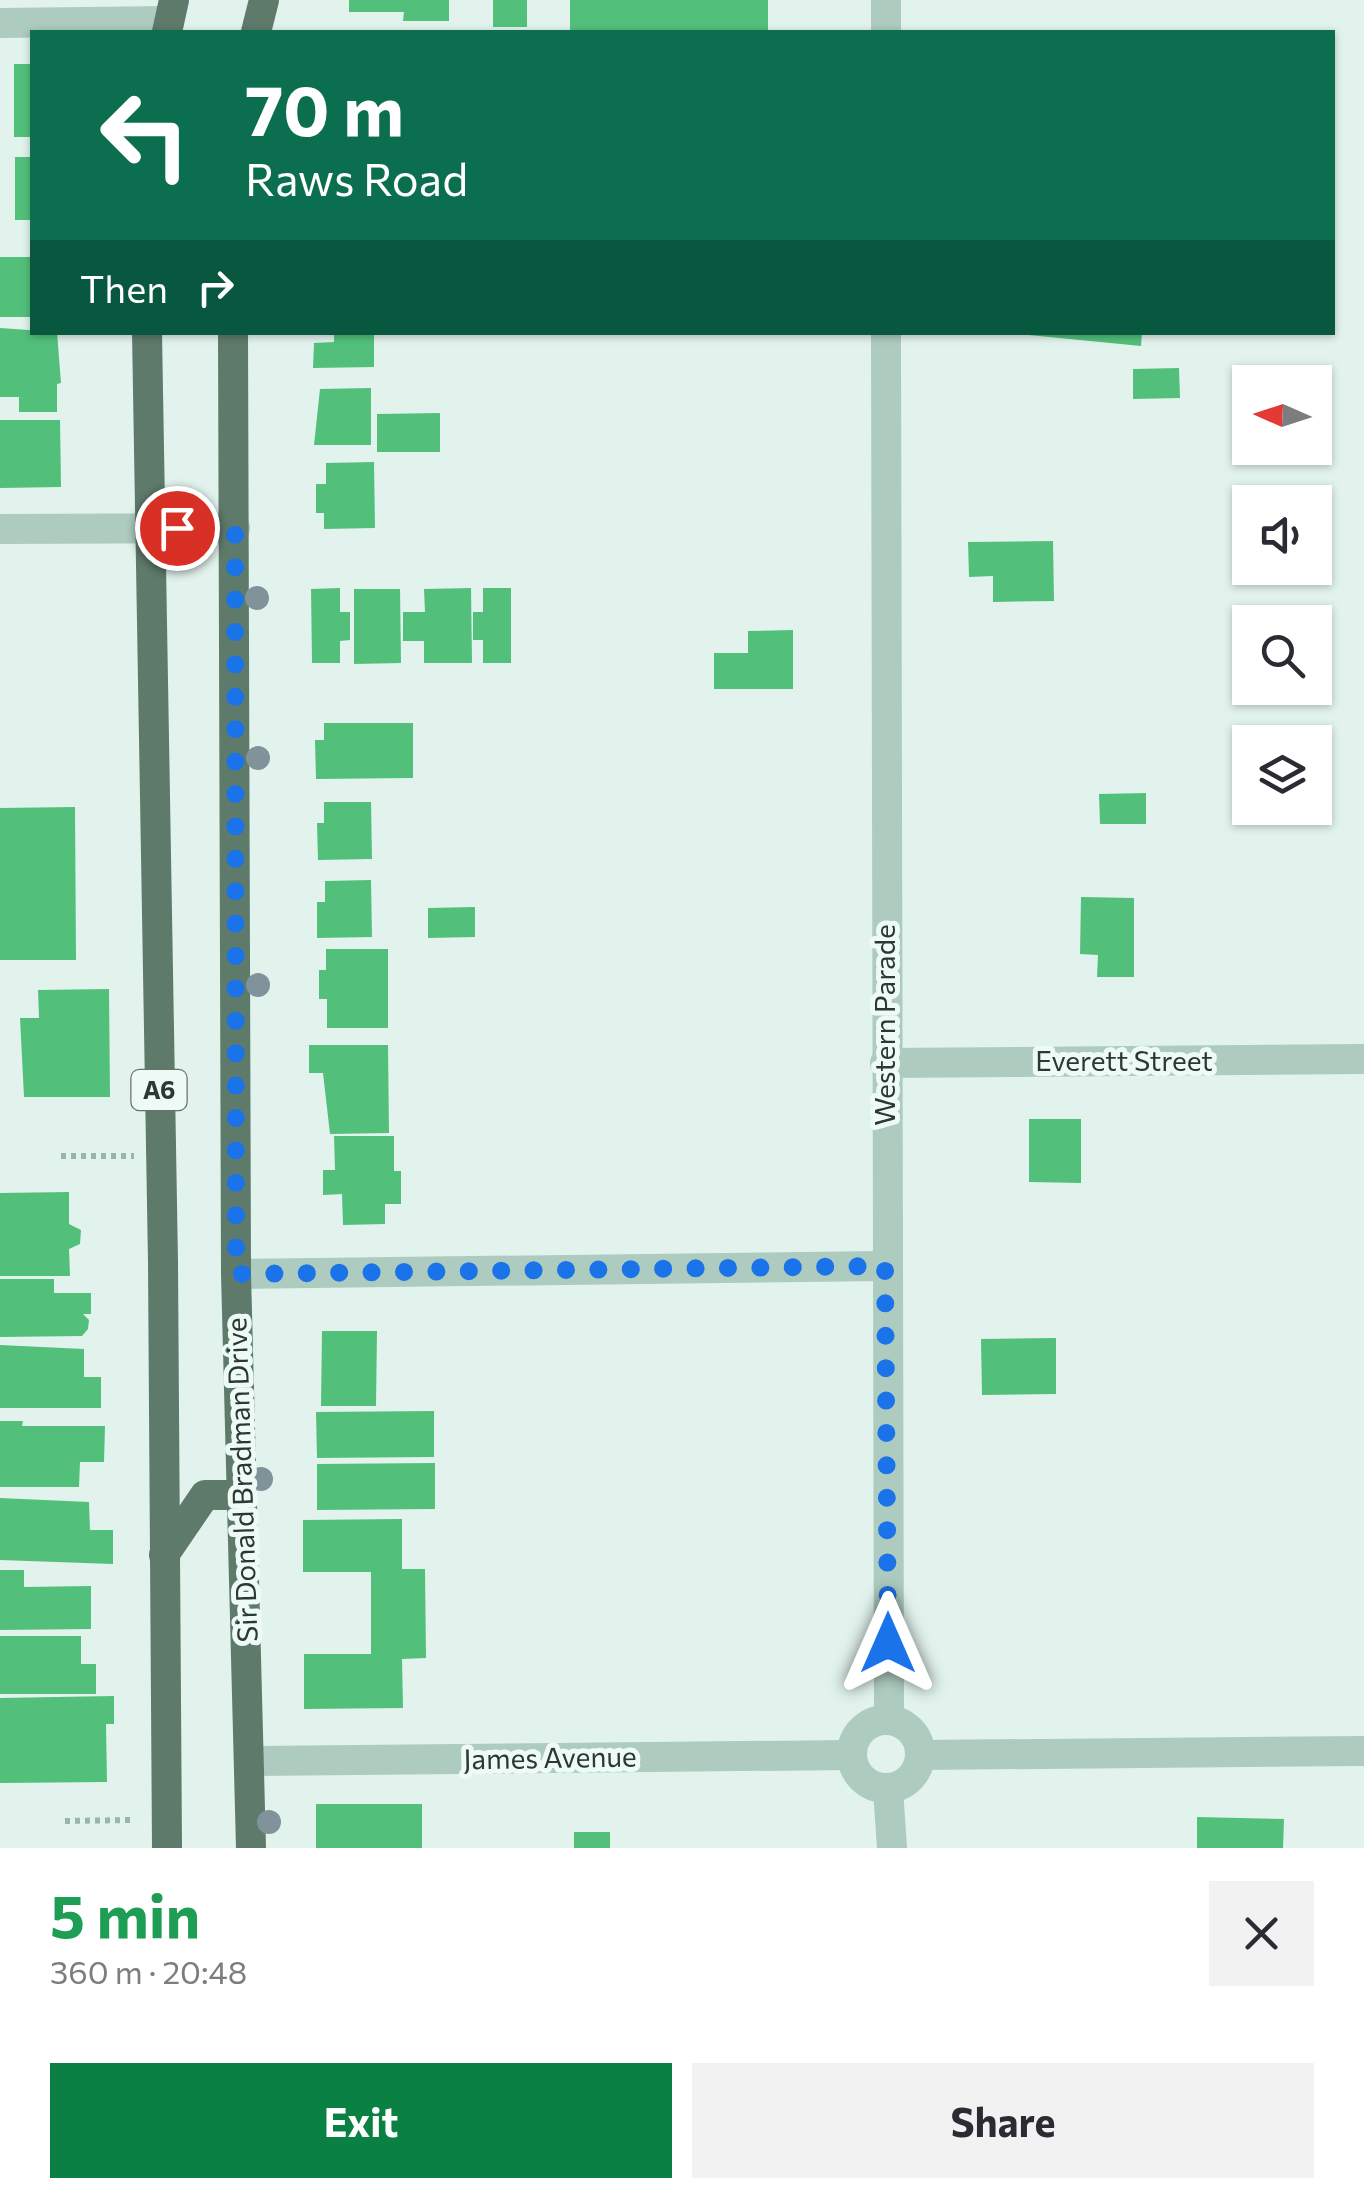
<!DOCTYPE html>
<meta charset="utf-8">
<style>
:root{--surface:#fff;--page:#f2f2f3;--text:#2b2b33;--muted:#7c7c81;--accent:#0b8043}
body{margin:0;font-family:Commissioner,sans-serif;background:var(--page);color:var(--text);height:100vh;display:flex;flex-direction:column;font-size:38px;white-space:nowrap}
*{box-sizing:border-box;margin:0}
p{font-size:32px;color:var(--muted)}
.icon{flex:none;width:55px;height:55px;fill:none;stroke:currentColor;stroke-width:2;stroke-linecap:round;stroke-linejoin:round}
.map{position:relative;height:1848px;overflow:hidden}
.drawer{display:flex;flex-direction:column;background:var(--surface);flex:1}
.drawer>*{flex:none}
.hud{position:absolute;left:30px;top:30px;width:1305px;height:305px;border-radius:0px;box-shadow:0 2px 8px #0004;background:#0b6e4f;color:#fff;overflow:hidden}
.needle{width:65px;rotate:273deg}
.controls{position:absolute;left:1232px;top:365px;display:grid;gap:20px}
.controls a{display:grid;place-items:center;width:100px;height:100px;border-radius:0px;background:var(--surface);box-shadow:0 2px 8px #0004;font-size:50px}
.pin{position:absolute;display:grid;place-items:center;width:85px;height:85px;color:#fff;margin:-42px;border:5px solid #fff;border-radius:50%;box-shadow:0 2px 10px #0007}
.me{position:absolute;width:110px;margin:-55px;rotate:0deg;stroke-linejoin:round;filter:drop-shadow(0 0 8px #0008)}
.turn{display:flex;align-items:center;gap:35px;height:210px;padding:0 50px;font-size:45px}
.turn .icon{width:130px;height:130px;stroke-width:2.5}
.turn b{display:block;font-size:70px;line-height:85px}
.then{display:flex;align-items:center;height:95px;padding:0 50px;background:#0003;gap:20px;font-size:38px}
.round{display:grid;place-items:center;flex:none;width:105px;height:105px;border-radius:0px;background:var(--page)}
.overview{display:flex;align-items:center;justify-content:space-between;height:170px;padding:0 50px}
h1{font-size:60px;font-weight:700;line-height:75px;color:#1e9e55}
.primary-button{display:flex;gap:20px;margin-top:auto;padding:20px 50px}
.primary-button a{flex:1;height:115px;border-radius:0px;background:var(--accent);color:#fff;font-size:40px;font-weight:700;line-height:115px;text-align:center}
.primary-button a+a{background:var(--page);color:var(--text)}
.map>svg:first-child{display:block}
</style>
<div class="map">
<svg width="1364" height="1848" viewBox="0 0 1364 1848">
<rect width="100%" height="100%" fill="#e2f3ed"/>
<g fill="#52c07a">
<path d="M349,0H449V21H403L404,12H349Z"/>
<rect x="493" y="0" width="34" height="27"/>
<rect x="570" y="0" width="198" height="32"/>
<rect x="14" y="64" width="18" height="73"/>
<rect x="15" y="157" width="17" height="63"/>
<rect x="0" y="257" width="32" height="60"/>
<path d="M0,328L57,332L61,383L57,384V412H19V397H0Z"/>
<path d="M334,332H374V367L313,368L314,343L334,342Z"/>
<path d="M998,332H1142L1141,346Z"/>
<path d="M1179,368L1180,398L1133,399V369Z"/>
<path d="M371,388V445H314L320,389Z"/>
<path d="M440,413V452H377V414Z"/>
<path d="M0,420H60L61,487L0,488Z"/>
<path d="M374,462L375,528L324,529V513H316V484H326V463Z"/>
<path d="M1053,541L1054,601L993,602V576L969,577L968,542Z"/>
<path d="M340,588V612H350V640L340,641V663H312L311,589Z"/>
<path d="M471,588L472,663H424V641H403V612H425L424,589Z"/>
<path d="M483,588H511V663H483V640H473V612H483Z"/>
<path d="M354,589H400L401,663L354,664Z"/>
<path d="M793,630V689H714V653H748V631Z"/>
<path d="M324,723H413V778L316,779L315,740H324Z"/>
<path d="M1146,793V824H1100L1099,794Z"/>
<path d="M324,802H371L372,859L318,860L317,823H324Z"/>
<path d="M75,807L76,960H0V808Z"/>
<path d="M371,880L372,937L317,938V902H325V881Z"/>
<path d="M1081,897L1134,898V977H1097L1098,955L1080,954Z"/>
<path d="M475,907V937L428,938V908Z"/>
<path d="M326,949H388V1028H327V999H319V970H326Z"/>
<path d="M109,989L110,1097H24L20,1018H39L38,990Z"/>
<path d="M309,1045H388L389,1133L330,1134L323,1073H309Z"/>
<path d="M1029,1119H1081V1183L1029,1182Z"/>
<path d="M334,1136H394V1171H401V1204H385V1224L343,1225L342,1194L323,1195V1170H335Z"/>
<path d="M69,1192V1224L81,1230L80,1244L69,1249L70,1276H0V1193Z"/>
<path d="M0,1279H54V1293H91V1314H83L89,1320L88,1329L82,1336L0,1337Z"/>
<path d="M322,1331H377L376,1406H321Z"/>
<path d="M1056,1338V1394L982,1395L981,1339Z"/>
<path d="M0,1345L84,1349V1377H101V1408H0Z"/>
<path d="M434,1411V1457L317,1458L316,1412Z"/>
<path d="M0,1421H23L22,1426H105L104,1462H80L79,1487H0Z"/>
<path d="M435,1463V1509L317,1510V1464Z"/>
<path d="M0,1498L89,1502L90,1530H113V1564L0,1560Z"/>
<path d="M402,1519V1569H425L426,1658L402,1659L403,1708L304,1709V1654H371V1572H303V1520Z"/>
<path d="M0,1570H24V1587L91,1586V1629L0,1630Z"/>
<path d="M0,1636H81V1664H96V1694H0Z"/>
<path d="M114,1696V1724H106L107,1782L0,1783V1698Z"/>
<rect x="316" y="1804" width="106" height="44"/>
<path d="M1197,1817L1284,1819L1283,1848H1197Z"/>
<rect x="574" y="1832" width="36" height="16"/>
</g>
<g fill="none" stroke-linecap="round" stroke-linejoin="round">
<g stroke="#98b6a8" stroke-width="6" stroke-dasharray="5 5" stroke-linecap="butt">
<path d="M61,1156H134"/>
<path d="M65,1821L131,1820"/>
</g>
<g stroke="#adcbbe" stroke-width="30">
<path d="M0,23L169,21"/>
<path d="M886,32V0"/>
<path d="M886,332L889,1718"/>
<path d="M0,529L235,528"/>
<path d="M885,1063L1364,1059"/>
<path d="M236,1274L885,1266"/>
<circle cx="886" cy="1754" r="34"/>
<path d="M921,1755L1364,1751"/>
<path d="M249,1761L851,1755"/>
<path d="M888,1789L892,1848"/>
</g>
<g stroke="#5e7a6b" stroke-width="30">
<path d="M167,32L174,0"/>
<path d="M256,32L264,0"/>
<path d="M147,332L163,1262L167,1848"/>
<path d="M233,332L236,1274L251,1848"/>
<path d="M164,1555L205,1495H242"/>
</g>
</g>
<g fill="#80939a">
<circle cx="257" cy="598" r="12"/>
<circle cx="258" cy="758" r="12"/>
<circle cx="258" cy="985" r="12"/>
<circle cx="261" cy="1479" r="12"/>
<circle cx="269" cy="1822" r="12"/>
</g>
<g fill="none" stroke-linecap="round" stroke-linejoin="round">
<path stroke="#1a73e8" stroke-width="18" stroke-dasharray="0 32.4" d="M177,528H235L236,1274L885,1266L888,1643"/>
</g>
<g text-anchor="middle" stroke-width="10" stroke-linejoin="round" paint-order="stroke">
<rect fill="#eefaf6" stroke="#66736d" stroke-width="2.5" x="131.5" y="1070" width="55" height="40" rx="8"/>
<g font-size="25" font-weight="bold" fill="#2c3932">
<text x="159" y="1099">A6</text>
</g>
<g font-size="28" fill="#2c3932" stroke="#eefaf6">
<text transform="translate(885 1025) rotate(-90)" y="10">Western Parade</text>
<text x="1124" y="1071">Everett Street</text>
<text transform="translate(242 1480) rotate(-92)" y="10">Sir Donald Bradman Drive</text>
<text transform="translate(550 1758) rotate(-1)" y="10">James Avenue</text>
</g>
</g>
</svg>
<div class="controls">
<a><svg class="needle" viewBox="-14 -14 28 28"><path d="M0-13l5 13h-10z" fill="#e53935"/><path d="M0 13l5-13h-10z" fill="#7c7c81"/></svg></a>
<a><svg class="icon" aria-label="sound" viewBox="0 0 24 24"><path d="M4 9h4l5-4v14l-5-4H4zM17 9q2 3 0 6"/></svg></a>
<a><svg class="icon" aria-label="search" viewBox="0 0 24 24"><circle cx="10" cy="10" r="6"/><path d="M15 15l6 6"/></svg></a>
<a><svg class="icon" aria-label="layers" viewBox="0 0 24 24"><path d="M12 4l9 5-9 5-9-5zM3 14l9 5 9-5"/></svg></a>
</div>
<div class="pin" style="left:177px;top:528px;background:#d93025"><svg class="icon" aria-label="arrive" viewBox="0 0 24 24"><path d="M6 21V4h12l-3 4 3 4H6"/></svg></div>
<svg class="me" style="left:888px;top:1643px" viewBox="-20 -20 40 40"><path d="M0-17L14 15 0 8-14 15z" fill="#1a73e8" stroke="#fff" stroke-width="4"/></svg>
<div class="hud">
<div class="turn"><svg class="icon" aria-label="left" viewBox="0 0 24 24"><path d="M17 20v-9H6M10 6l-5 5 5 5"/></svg><div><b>70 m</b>Raws Road</div></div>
<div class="then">Then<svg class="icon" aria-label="right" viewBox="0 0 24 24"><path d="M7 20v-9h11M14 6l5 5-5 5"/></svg></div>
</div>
</div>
<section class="drawer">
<div class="overview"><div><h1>5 min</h1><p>360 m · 20:48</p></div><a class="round"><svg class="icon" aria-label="close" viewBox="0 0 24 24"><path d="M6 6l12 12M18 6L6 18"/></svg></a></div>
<div class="primary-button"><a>Exit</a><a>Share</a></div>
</section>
